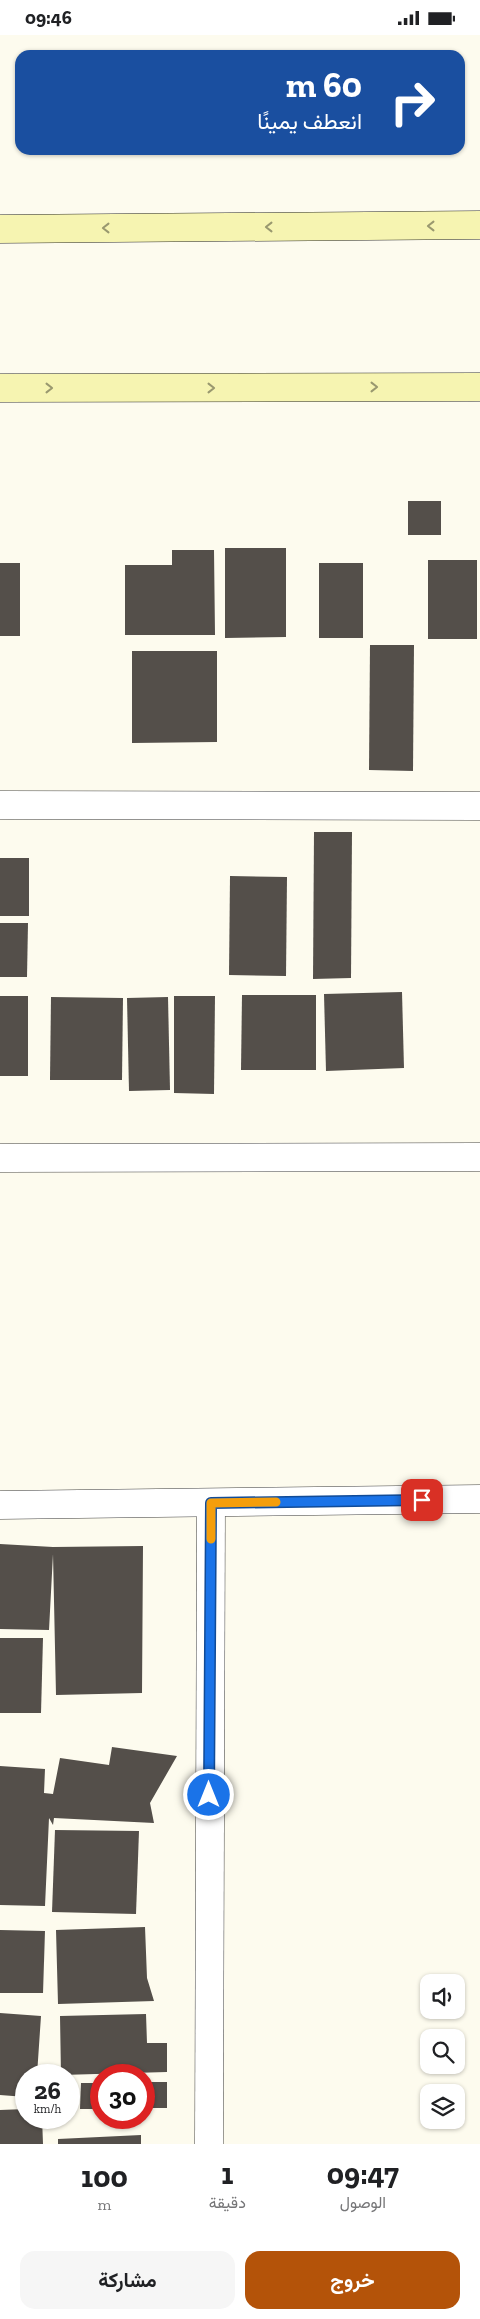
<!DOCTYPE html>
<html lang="ar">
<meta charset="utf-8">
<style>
:root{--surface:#fff;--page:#f6f6f6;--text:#202124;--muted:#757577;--accent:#b45309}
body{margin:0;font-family:"Zilla Slab",Vazirmatn,serif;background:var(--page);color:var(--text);direction:rtl;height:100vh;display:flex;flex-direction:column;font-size:19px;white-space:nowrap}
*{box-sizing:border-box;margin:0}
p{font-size:16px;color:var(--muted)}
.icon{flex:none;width:28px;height:28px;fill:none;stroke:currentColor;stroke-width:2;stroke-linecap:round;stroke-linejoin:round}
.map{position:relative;height:2109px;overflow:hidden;direction:ltr}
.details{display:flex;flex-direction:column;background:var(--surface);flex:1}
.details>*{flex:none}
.top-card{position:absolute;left:15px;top:15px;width:450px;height:105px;border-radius:15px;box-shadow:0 1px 4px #0004;direction:rtl;background:#1a4fa0;color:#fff;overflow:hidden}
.controls{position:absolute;left:420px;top:1939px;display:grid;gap:10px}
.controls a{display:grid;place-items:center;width:45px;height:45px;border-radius:10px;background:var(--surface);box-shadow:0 1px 4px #0004;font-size:25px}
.speed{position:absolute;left:15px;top:2029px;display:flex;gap:10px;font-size:25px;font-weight:700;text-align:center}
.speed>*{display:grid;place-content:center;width:65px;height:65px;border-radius:50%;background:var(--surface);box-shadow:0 1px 4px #0004;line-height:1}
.speed small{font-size:12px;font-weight:400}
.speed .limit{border:8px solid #d22;background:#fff;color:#111}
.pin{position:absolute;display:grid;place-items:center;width:42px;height:42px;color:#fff;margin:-21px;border-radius:10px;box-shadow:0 2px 8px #0006}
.me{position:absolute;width:55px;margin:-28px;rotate:0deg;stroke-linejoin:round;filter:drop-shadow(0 0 4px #0008)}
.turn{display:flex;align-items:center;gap:18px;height:105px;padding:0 20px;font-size:22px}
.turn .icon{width:65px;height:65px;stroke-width:2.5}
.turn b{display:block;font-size:35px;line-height:42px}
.eta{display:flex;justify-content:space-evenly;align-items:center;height:85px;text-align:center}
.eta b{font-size:30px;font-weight:700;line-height:35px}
.button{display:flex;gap:10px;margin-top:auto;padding:10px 20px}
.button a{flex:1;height:58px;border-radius:15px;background:var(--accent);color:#fff;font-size:20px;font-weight:700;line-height:58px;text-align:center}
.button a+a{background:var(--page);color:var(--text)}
.status{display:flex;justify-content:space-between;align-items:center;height:35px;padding:0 25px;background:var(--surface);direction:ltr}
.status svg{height:14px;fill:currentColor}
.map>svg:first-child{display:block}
</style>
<div class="status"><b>09:46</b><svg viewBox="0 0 49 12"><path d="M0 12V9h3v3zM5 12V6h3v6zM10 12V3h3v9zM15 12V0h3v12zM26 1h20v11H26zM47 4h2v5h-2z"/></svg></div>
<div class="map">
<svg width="480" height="2109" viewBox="0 0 480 2109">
<rect width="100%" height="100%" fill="#fdfbee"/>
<g fill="#544f4a">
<rect x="408" y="466" width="33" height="34"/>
<path d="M225,513H286V602L225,603Z"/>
<path d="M172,515H214L215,600H125V530H172Z"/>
<rect x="428" y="525" width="49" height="79"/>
<rect x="0" y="528" width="20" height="73"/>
<rect x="319" y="528" width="44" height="75"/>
<path d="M370,610H414L413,736L369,735Z"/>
<path d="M132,616H217V707L132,708Z"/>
<path d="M314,797H352L351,943L313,944Z"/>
<rect x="0" y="823" width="29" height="58"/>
<path d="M230,841L287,842L286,941L229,940Z"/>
<path d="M0,888H28L27,942H0Z"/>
<path d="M402,957L404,1033L326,1036L324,959Z"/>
<path d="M242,960H316V1035H241Z"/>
<rect x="0" y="961" width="28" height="80"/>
<path d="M174,961H215L214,1059L174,1058Z"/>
<path d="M51,962L123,963L122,1045H50Z"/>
<path d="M168,962L170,1055L129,1056L127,963Z"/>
<path d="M0,1509L53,1512L143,1511L142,1658L56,1660L53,1519L49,1595L0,1594Z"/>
<path d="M0,1603H43L41,1678H0Z"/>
<path d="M112,1712L177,1721L150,1768L154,1788L54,1783L53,1790L49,1783L45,1871L0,1870V1731L45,1734L44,1758L53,1759L60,1723L109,1730Z"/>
<path d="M55,1795L139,1796L136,1879L52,1877Z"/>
<path d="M145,1892L147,1943L154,1966L58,1969L56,1895Z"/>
<path d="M0,1895L45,1896L43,1958H0Z"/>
<path d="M0,1978L41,1981L37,2040H26V2062L0,2060Z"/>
<path d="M146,1979L147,2008H167V2037L61,2040L60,1981Z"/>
<rect x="144" y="2047" width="23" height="26"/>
<path d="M81,2048H101V2074H80Z"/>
<path d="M26,2074V2082H42L43,2109H0V2075Z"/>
<path d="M141,2100V2109H58V2104Z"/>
</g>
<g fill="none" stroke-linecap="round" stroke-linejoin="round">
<defs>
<g id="street">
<path d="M0,770L480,771"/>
<path d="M0,1123L480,1122"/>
<path d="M0,1470L480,1464"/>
<path d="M209,2109L211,1468"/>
</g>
<g id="secondary">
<path d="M0,194L480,190"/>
<path d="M0,353L480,352"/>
</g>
</defs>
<use href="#street" stroke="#404040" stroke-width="29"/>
<use href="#secondary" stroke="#2f2f2f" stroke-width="29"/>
<use href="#street" stroke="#fff" stroke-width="28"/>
<use href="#secondary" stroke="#f6f4b1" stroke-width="28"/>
</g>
<defs><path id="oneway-chevron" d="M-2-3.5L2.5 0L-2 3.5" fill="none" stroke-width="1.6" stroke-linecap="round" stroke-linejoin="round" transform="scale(1.25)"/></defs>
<g stroke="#99986f">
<use href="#oneway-chevron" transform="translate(431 191) rotate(180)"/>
<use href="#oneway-chevron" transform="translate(269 192) rotate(180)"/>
<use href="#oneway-chevron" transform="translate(106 193) rotate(180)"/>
<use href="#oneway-chevron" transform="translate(374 352)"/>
<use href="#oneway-chevron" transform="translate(49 353)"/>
<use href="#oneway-chevron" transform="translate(211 353)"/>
</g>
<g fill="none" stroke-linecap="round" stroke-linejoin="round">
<defs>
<path id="route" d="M209,1760L211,1468L422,1465"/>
</defs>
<use href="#route" stroke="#114b97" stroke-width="12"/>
<use href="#route" stroke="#1a73e8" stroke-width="9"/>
<path stroke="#f59e0b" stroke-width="9" d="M211,1504V1468L276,1467"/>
</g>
</svg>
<div class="controls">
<a><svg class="icon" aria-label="sound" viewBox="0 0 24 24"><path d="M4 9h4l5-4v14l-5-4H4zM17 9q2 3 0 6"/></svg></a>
<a><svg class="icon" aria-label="search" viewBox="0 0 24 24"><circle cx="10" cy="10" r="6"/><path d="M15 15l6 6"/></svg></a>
<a><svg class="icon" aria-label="layers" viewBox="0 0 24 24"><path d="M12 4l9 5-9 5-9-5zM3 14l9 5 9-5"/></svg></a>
</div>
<div class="speed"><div>26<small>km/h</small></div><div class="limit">30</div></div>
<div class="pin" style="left:422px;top:1465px;background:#d93025"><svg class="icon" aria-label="arrive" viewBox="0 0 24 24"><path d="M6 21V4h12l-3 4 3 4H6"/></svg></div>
<svg class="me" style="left:209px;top:1760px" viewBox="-20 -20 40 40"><circle r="17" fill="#1a73e8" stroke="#fff" stroke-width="3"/><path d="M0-11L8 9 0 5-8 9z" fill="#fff"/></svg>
<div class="top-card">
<div class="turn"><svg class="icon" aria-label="right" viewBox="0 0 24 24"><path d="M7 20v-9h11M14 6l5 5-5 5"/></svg><div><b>60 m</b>انعطف يمينًا</div></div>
</div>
</div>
<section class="details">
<div class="eta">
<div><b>09:47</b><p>الوصول</p></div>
<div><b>1</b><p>دقيقة</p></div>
<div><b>100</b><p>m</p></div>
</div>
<div class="button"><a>خروج</a><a>مشاركة</a></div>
</section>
